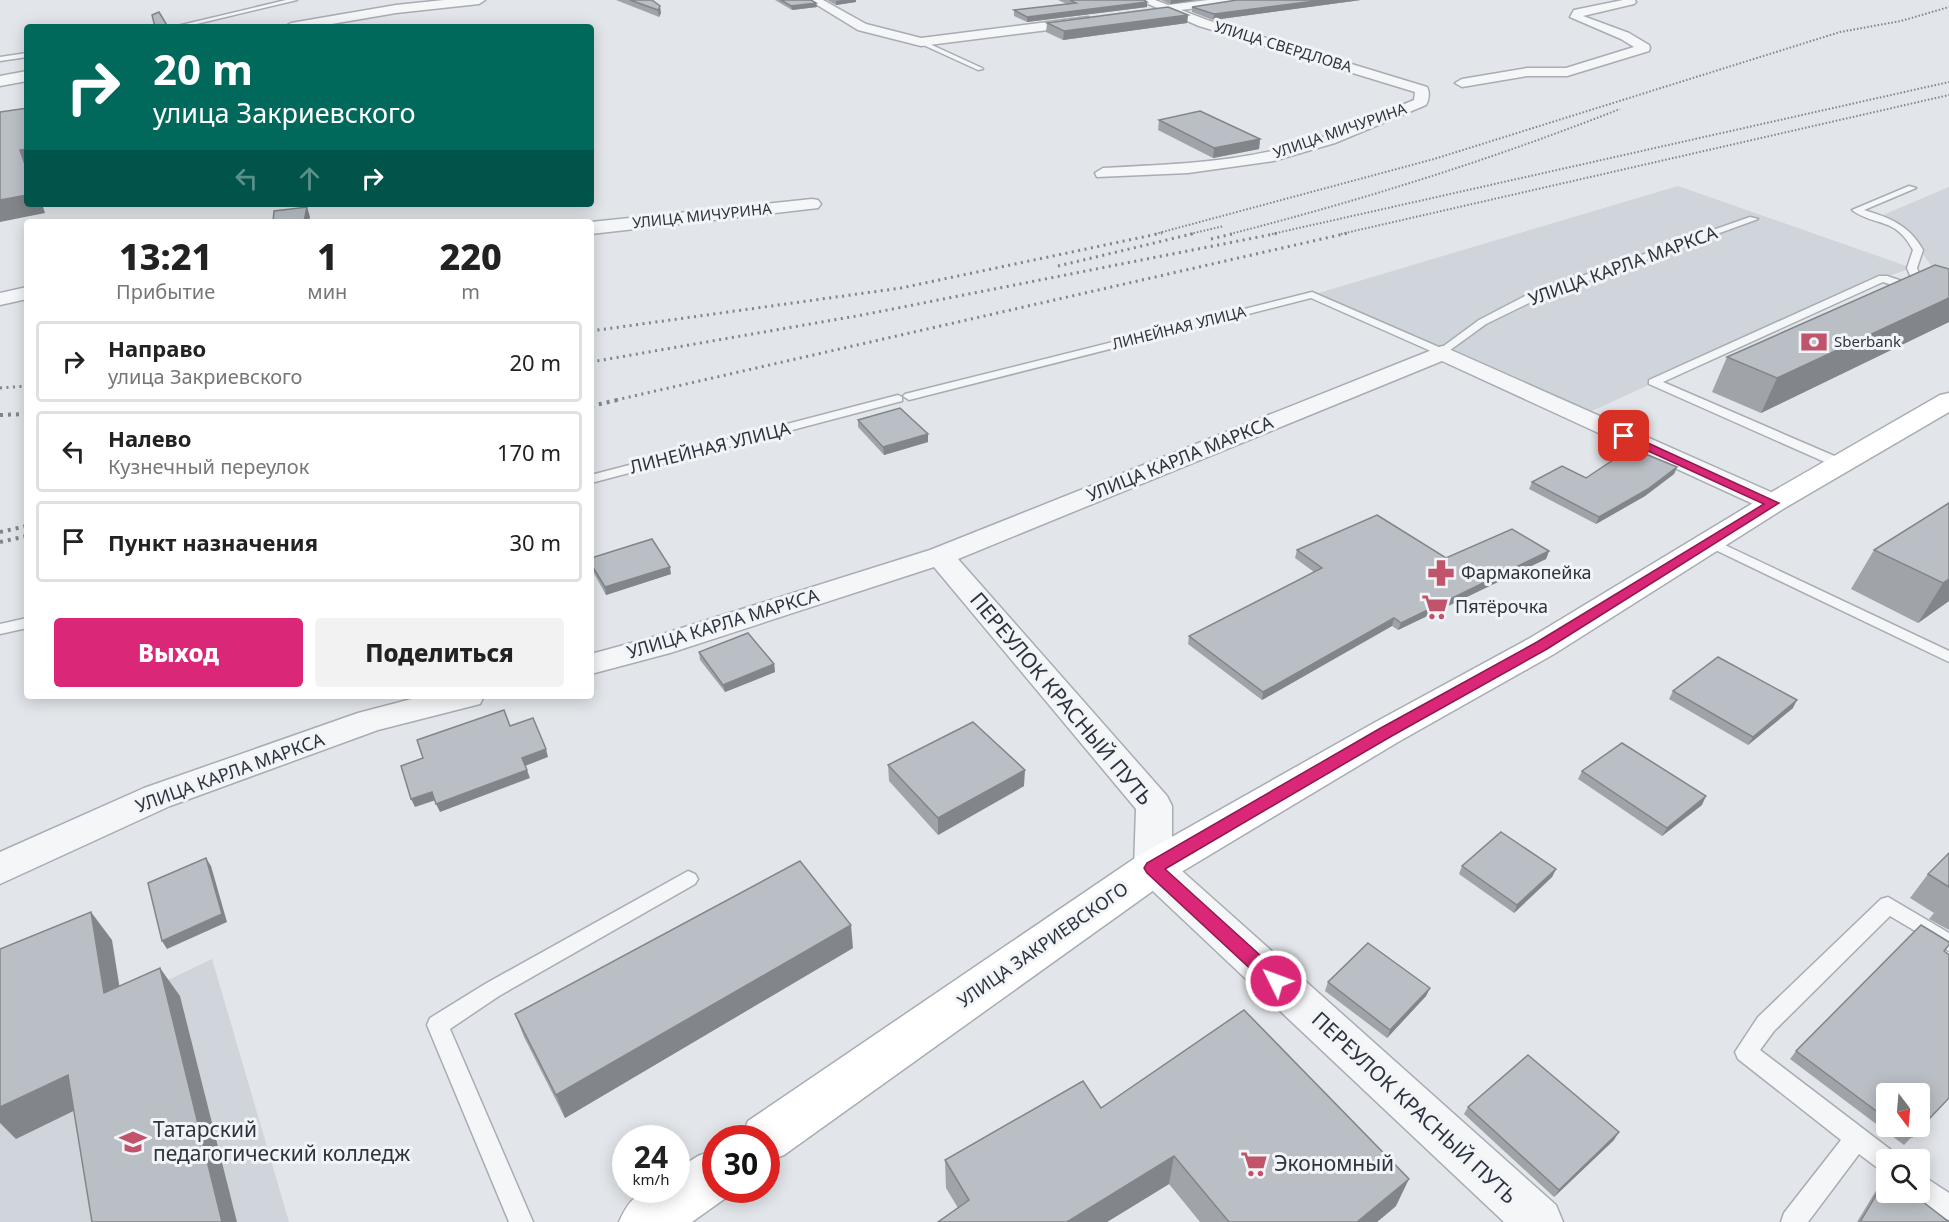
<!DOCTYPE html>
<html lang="ru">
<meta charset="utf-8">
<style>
:root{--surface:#fff;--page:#f2f2f2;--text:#222;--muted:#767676;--line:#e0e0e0;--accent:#db2777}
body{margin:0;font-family:"Noto Sans",sans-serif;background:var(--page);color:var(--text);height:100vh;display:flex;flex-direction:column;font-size:22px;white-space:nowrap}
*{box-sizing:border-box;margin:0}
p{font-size:20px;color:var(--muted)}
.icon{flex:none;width:33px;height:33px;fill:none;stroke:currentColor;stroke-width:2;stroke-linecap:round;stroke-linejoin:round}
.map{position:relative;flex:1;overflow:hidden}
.details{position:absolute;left:24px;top:219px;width:570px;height:480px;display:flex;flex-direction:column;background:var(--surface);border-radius:6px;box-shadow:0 3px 15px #0003}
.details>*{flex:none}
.hud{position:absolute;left:24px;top:24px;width:570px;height:183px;border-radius:6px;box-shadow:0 3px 15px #0003;background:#00695c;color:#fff;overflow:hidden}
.needle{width:39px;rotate:164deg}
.controls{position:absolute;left:1876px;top:1083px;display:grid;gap:12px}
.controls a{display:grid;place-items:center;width:54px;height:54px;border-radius:6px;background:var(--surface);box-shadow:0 3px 15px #0003;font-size:30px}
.speed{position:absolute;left:612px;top:1125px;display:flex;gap:12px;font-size:30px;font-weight:700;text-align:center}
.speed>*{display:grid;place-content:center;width:78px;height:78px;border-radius:50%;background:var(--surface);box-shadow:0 3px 15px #0003;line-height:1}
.speed small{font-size:15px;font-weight:400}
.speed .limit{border:9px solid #d22;background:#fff;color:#111}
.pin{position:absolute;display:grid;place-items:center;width:51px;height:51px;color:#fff;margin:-26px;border-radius:12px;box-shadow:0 3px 9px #0006}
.me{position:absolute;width:66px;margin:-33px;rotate:312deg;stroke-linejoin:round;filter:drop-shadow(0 0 4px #0008)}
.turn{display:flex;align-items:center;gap:21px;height:126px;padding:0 30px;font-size:27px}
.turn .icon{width:78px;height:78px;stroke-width:2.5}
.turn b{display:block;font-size:42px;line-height:51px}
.lanes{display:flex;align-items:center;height:57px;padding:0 30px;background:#0003;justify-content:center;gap:30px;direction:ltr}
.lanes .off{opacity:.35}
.eta{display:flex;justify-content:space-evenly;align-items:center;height:102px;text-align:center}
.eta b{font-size:36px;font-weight:800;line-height:42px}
.cta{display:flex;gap:12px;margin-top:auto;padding:12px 30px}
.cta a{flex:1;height:69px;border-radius:6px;background:var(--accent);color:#fff;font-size:24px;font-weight:800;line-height:69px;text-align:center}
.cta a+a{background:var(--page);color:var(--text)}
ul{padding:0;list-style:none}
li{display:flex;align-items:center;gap:18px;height:81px;margin:0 12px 9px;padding:0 18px;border:3px solid var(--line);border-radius:6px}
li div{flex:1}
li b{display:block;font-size:22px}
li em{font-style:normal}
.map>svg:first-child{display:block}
</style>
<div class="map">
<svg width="1949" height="1222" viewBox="0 0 1949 1222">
<rect width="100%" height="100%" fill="#e2e5e9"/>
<g fill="#d0d4db">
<path d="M1678,186L1912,268L1883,278L1581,416L1312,295Z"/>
<path d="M1949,187V278L1937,274L1914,241L1883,215Z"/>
<path d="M212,959L289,1222H0V1061Z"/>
</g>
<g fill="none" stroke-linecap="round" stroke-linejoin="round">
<defs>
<g id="service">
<path d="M286,0H297L184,27H173Z"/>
<path d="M921,40L982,68L983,69L978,70L919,43Z"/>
<path d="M27,53V57L0,61V57Z"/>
<path d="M1909,186L1916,188L1864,210C1890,218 1909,225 1923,250L1917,268L1925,289L1949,298V304L1883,282L1663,382L1846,461L1847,464L1846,467H1836L1649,384V380L1879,276H1887L1914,285L1907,268L1913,250C1895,216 1875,227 1852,210Z"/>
<path d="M1750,217L1758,219L1533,301L1486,324L1442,356L1311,298L909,400L903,396L905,394L1312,292L1441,348L1479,320L1525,296Z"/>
<path d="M898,395L902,397V401L591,483V475Z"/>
<path d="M1710,538L1949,651V662L1705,545L1703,542Z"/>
<path d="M27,618V628L0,634V624Z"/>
<path d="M688,871L695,874L698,879L695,884L499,996L450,1029L533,1222H509L427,1025L430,1018L485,984Z"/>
<path d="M1888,897L1949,933V951L1890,916L1774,1031L1760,1050L1895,1153L1898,1160H1887V1172L1879,1169L1859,1154L1808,1222H1781L1784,1213L1841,1140L1738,1059L1735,1052L1758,1017L1881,899Z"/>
<path d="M1920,1174L1949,1193V1220L1940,1217L1912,1194L1911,1192H1920Z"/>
</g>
<g id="minor">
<path d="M809,0H823L866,24L921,38L1088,17L1094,21L1088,25L921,46L858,30Z"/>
<path d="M1139,0H1155L1168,5L1208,0H1242L1236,3L1181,10L1207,20L1427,87C1430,92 1429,100 1426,105L1335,143L1273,161L1188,173L1097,177L1095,173L1103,168C1164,165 1226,163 1285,148C1330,137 1372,118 1414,100L1415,92L1199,26Z"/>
<path d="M1623,0H1635L1636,2L1634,4L1583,16L1629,33L1649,45L1650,48L1649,51L1567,76H1527L1462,87L1455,83L1462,79L1527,68H1566L1634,47L1621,39L1570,17L1574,10Z"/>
<path d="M812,199L818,200L821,204L818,208L591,234V222Z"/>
<path d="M27,287V299L0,305V293Z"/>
<path d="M1442,346L1782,497L1786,503L1782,509L1773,511L1764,509L1442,361L958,559L1167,796L1172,806V862L1556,1205L1563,1222H1504L1140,879L1134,868L1136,809L934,567L670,653L591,674V654L650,638L930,550Z"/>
<path d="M423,696H484L480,704L378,730L170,806L0,884V852L144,788L358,713Z"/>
</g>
<g id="tertiary">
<path d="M444,0H485L479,4L396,13L314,27H284L291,23L396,5Z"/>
<path d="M27,71V81L0,86V76Z"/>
</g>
<g id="secondary">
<path d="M1949,393V412L1783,509L1554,654L1398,742L1168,880L784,1155L766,1162V1138H741L748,1121L1138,856L1372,724L1530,638L1763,497L1940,395Z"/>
<path d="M716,1149V1190H735L734,1192L692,1222H619C633,1190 644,1190 676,1190V1170L698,1156Z"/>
</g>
</defs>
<use href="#service" stroke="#a8acb3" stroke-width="3"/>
<use href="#minor" stroke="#a8acb3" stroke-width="3"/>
<use href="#tertiary" stroke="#a8acb3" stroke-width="3"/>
<use href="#secondary" stroke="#a8acb3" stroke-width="3"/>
<use href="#service" fill="#f4f6f8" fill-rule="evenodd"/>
<use href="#minor" fill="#f4f6f8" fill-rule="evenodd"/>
<use href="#tertiary" fill="#f4f6f8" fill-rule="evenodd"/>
<use href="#secondary" fill="#fff" fill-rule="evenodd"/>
<g stroke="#7d8691" stroke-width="2" stroke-dasharray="1.5 2" stroke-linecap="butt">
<path d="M1155,234L1434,159L1840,32L1901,21L1949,7"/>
<path d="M1190,234L1224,226"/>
<path d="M1230,234C1363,200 1493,159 1620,109"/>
<path d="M1272,234L1949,82"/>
<path d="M1341,234L1949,95"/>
</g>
<g stroke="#7d8691" stroke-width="3" stroke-dasharray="2 4.5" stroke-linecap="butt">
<path d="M1211,239L1236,233"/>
<path d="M1058,266L1196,233"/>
<path d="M591,331L901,288L1162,233"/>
<path d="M591,362L862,315L1279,233"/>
<path d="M0,388L27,386"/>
<path d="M616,400L1348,233"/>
</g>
<g stroke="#7d8691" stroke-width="4" stroke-dasharray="3 5" stroke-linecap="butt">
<path d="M591,406L622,399"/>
<path d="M0,415L27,414"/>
<path d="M0,532L27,526"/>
<path d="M0,542L27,536"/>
</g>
</g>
<g fill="#a0a4a9" fill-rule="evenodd">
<path d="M616,0H652L661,13L659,17Z"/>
<path d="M775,0H811L816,3L817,7L792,10Z"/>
<path d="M827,0H856V2L836,5Z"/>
<path d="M1058,0H1144L1147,2V7L1027,22L1014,16V10L1067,4Z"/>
<path d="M1161,0H1196L1170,4Z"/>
<path d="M1361,0L1213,20L1192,12V7Z"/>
<path d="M1188,15L1187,23L1063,40L1046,32L1047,23Z"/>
<path d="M1159,120L1260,139L1259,149L1213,158L1158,130Z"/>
<path d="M1949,269V322L1761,413L1712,392L1727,357Z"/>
<path d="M858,420L928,434V442L884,455L858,427Z"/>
<path d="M1677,467L1674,474L1645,496L1596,524L1529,489L1532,482L1586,478Z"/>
<path d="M1949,503V601L1918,623L1851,589L1874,550Z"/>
<path d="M1297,550L1446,558L1549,551L1546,559L1398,630L1392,626L1262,700L1188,644L1189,636L1314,572L1295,558Z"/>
<path d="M591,558L671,574L606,595L591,568Z"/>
<path d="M699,652L774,664L775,672L725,692L700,660Z"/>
<path d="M1673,691L1793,708L1748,745L1669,699Z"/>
<path d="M888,765L1024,786L938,835L889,781Z"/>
<path d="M1582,771L1702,805L1662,836L1578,779Z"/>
<path d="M1949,853V930L1929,919L1934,913L1910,898L1928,874Z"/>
<path d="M1462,866L1556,869L1552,877L1514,913L1459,874Z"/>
<path d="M853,948L565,1118L524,1037L515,1014Z"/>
<path d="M1944,952L1949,1098L1904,1145L1790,1059L1796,1051ZM1887,1094L1920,1126H1887Z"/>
<path d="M1328,982L1430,988L1426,996L1387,1038L1325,991Z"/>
<path d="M1468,1107L1614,1140L1554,1197L1464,1114Z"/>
<path d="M1101,1108L1396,1206L1377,1222H1200L1169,1184L1107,1222H938L958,1208L946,1188L945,1160Z"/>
<path d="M1887,1177L1949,1222H1857L1880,1184Z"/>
</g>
<g fill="#82868a">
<path d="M842,0H856V2L836,5V1Z"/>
<path d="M1171,0H1196L1170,4Z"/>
<path d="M1323,0H1361L1213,20L1214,14Z"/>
<path d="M1147,2V7L1027,22V17Z"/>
<path d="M816,3L817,7L792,10L791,6Z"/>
<path d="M660,6L661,13L659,17L658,10Z"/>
<path d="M1188,15L1187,23L1063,40L1064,31Z"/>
<path d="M1260,139L1259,149L1213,158L1214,148Z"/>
<path d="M27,149V170L20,150Z"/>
<path d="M27,195V204H42L45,213L0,222V200Z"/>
<path d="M307,207L310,217L309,222H304Z"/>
<path d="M1949,298V322L1761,413L1777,378Z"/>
<path d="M928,434V442L884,455L883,447Z"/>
<path d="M1677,467L1674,474L1645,496L1596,524L1599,517Z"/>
<path d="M1549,551L1546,559L1398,630L1401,623Z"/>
<path d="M670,567L671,574L606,595L605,587Z"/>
<path d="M1949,579V601L1918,623L1943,583Z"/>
<path d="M1394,618L1392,626L1262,700L1263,692Z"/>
<path d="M774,664L775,672L725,692L723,685Z"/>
<path d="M1797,700L1793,708L1748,745L1753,737Z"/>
<path d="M546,749L548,757L525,766L522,758Z"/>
<path d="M527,770L530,778L440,812L436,804Z"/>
<path d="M1025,770L1024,786L938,835V818Z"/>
<path d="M432,792L436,800L415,807L411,799Z"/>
<path d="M1706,796L1702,805L1662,836L1667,828Z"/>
<path d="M206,858L211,866L227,922L167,949L162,941Z"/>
<path d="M1556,869L1552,877L1514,913L1517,905Z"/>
<path d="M91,912L112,940L125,1021L104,993Z"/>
<path d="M851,925L853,948L565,1118L556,1095Z"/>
<path d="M160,968L180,996L237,1222H222Z"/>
<path d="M1430,988L1426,996L1387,1038L1390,1030Z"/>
<path d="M68,1075L92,1102L16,1139L0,1123V1107Z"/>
<path d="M1619,1132L1614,1140L1554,1197L1559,1190Z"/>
<path d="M1174,1156L1169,1184L1107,1222H1067Z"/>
<path d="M1409,1179L1396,1206L1377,1222H1357Z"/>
</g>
<g fill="#babfc5" stroke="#82868a" stroke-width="1.5">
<path d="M630,0H652L660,6L658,10Z"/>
<path d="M781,0H811L816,3L791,6Z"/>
<path d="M1070,0H1144L1147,2L1027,17L1014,10L1076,3Z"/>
<path d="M1237,0H1323L1214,14L1192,7Z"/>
<path d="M1168,7L1188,15L1064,31L1047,23Z"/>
<path d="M159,12L168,27H155L152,15Z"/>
<path d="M27,108V149L20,150L27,170V195L0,200V112Z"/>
<path d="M1200,111L1260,139L1214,148L1159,120Z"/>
<path d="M307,207L304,222H273L274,211Z"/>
<path d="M1935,265L1949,269V298L1777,378L1727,357Z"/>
<path d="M900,408L928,434L883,447L858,420Z"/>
<path d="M1631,448L1677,467L1648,489L1599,517L1532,482L1562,466L1586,478Z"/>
<path d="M1949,503V579L1943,583L1874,550Z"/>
<path d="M1377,515L1446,558L1512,529L1549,551L1401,623L1394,618L1263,692L1189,636L1322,568L1297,550Z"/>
<path d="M652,539L670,567L605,587L591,564V558Z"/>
<path d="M748,633L774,664L723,685L699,652Z"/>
<path d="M1718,657L1797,700L1753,737L1673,691Z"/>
<path d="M504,710L510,726L533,718L546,749L522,758L527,770L436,804L432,792L411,799L401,766L423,758L417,740Z"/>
<path d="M973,722L1025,770L938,818L888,765Z"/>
<path d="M1622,743L1706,796L1667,828L1582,771Z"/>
<path d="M1501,832L1556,869L1517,905L1462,866Z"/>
<path d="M1949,853V887L1928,874Z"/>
<path d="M206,858L222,914L162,941L148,883Z"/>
<path d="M800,861L851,925L556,1095L515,1014Z"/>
<path d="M91,912L104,993L160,968L222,1222H92L68,1075L0,1107V949Z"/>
<path d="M1921,925L1949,942V945L1944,951L1949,955V1098L1912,1137L1898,1126H1920V1094H1887V1119L1796,1051Z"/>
<path d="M1368,943L1430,988L1390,1030L1328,982Z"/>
<path d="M1244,1010L1409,1179L1357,1222H1229L1174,1156L1067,1222H938L969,1200L945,1160L1083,1081L1101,1108Z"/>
<path d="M1528,1055L1619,1132L1559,1190L1468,1107Z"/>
<path d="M1887,1177V1192H1910L1949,1222H1860Z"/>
</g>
<path fill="#db2777" stroke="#8e194d" stroke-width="1.5" d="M1624,432L1779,503L1547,649L1390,737L1165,869L1282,975L1285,981L1282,986L1276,989L1269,986L1147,873L1144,868L1147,863L1379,729L1537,642L1764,504L1620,438L1618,436Z"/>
<defs>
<symbol id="bank-bare" viewBox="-9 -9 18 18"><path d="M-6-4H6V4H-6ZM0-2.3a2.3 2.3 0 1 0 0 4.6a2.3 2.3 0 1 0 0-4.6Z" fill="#c1546a" stroke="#f2f4f7" stroke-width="2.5" paint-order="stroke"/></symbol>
<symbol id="pharmacy-bare" viewBox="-9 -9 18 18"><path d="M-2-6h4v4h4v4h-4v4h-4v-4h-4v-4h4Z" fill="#c1546a" stroke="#f2f4f7" stroke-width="2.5" paint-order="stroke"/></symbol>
<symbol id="supermarket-bare" viewBox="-9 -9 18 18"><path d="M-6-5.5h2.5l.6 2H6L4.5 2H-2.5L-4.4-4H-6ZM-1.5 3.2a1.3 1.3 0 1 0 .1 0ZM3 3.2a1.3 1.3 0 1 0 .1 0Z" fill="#c1546a" stroke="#f2f4f7" stroke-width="2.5" paint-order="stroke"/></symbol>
<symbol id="university-bare" viewBox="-9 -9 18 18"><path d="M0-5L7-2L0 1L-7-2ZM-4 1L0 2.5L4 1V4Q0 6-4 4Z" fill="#c1546a" stroke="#f2f4f7" stroke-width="2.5" paint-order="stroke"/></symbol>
</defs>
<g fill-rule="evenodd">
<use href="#bank-bare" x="1795" y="323" width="38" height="38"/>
<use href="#pharmacy-bare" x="1422" y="554" width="38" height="38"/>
<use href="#supermarket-bare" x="1416" y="588" width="38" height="38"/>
<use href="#university-bare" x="114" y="1123" width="38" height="38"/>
<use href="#supermarket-bare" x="1235" y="1145" width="38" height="38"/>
</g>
<g text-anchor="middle" stroke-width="6" stroke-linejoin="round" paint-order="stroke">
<g font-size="15" fill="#2c343f" stroke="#f2f4f7">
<text transform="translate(1283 47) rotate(17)" y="5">УЛИЦА СВЕРДЛОВА</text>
<text transform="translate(1340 131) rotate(-19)" y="5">УЛИЦА МИЧУРИНА</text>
<text transform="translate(702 216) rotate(-6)" y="5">УЛИЦА МИЧУРИНА</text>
<text transform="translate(1179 328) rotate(-14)" y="5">ЛИНЕЙНАЯ УЛИЦА</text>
</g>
<g font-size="15" fill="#2c343f" stroke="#f2f4f7" text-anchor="start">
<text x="1834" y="347">Sberbank</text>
</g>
<g font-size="18" fill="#2c343f" stroke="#f2f4f7">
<text transform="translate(1623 266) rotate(-20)" y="6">УЛИЦА КАРЛА МАРКСА</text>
<text transform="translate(710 448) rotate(-14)" y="6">ЛИНЕЙНАЯ УЛИЦА</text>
<text transform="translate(1180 459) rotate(-22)" y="6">УЛИЦА КАРЛА МАРКСА</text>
<text transform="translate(723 624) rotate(-17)" y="6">УЛИЦА КАРЛА МАРКСА</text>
<text transform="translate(230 773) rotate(-20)" y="6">УЛИЦА КАРЛА МАРКСА</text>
<text transform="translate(1043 945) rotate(-35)" y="6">УЛИЦА ЗАКРИЕВСКОГО</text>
</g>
<g font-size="18" fill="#2c343f" stroke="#f2f4f7" text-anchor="start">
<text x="1461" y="579">Фармакопейка</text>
<text x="1455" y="613">Пятёрочка</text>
</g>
<g font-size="21" fill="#2c343f" stroke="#f2f4f7">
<text transform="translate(1061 699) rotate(50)" y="7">ПЕРЕУЛОК КРАСНЫЙ ПУТЬ</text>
<text transform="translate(1414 1108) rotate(43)" y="7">ПЕРЕУЛОК КРАСНЫЙ ПУТЬ</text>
</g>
<g font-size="21" fill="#2c343f" stroke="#f2f4f7" text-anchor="start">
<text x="153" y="1137">Татарский<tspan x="153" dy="24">педагогический колледж</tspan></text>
<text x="1274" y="1171">Экономный</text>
</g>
</g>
</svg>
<div class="controls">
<a><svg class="needle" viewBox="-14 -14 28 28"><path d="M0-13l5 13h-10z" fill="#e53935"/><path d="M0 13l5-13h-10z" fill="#767676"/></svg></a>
<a><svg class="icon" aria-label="search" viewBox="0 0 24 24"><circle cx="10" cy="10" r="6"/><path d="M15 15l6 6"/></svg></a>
</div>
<div class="speed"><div>24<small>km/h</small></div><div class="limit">30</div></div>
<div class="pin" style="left:1624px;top:436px;background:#d93025"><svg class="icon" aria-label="arrive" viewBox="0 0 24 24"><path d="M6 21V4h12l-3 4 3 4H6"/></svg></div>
<svg class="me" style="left:1276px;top:981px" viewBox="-20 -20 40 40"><circle r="17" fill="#db2777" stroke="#fff" stroke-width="3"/><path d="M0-11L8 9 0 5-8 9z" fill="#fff"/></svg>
<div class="hud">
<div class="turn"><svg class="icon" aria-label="right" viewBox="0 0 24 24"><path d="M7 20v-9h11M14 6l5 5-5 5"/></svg><div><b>20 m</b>улица Закриевского</div></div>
<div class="lanes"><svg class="icon off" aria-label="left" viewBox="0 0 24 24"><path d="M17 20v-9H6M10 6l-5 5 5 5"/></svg><svg class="icon off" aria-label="ahead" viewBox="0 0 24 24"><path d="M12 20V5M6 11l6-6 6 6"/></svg><svg class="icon" aria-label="right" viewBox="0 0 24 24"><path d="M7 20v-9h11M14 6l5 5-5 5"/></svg></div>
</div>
<section class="details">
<div class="eta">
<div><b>13:21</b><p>Прибытие</p></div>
<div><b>1</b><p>мин</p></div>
<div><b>220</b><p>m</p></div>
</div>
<ul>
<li><svg class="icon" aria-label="right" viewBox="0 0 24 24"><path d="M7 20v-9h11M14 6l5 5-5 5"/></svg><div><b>Направо</b><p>улица Закриевского</p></div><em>20 m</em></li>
<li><svg class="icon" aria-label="left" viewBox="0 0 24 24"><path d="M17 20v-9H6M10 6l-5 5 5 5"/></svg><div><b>Налево</b><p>Кузнечный переулок</p></div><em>170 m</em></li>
<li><svg class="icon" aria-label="arrive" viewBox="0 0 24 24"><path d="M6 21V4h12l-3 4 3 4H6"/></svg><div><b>Пункт назначения</b></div><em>30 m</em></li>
</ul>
<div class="cta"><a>Выход</a><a>Поделиться</a></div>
</section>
</div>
